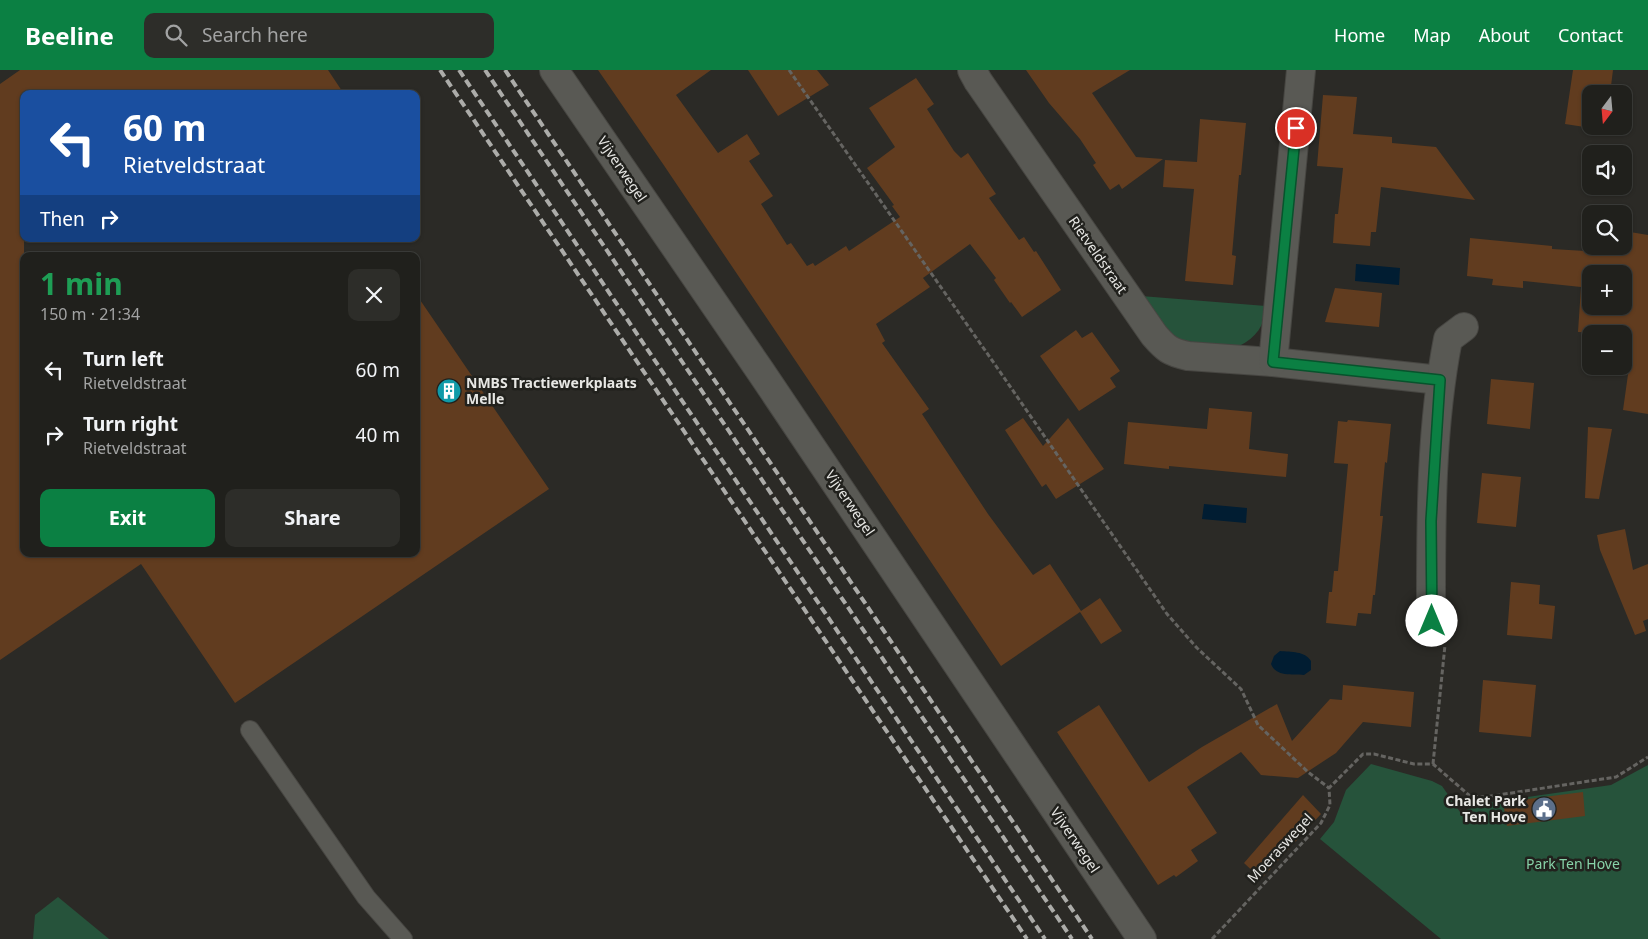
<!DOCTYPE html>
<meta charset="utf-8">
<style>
:root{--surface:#20201c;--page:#2d2d29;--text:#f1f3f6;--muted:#a2a3a3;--line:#3d3e3b;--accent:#0b8043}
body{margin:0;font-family:"Noto Sans",sans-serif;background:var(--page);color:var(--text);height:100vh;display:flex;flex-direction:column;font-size:19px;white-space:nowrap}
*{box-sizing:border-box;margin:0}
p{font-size:16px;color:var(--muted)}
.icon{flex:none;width:28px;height:28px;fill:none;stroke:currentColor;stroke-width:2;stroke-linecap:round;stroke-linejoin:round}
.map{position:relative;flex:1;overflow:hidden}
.sheet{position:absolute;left:20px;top:182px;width:400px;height:305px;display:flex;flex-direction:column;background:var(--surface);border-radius:10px;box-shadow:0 1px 4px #0004,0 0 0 1px var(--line)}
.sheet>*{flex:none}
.top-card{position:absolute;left:20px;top:20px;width:400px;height:152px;border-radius:10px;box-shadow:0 1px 4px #0004,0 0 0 1px var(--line);background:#1a4fa0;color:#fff;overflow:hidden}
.needle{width:32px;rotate:196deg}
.buttons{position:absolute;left:1582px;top:15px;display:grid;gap:10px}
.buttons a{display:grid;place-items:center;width:50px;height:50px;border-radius:10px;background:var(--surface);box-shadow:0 1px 4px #0004,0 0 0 1px var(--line);font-size:25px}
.pin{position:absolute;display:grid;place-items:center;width:42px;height:42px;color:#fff;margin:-21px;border:2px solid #fff;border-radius:50%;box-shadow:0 1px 5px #0007}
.me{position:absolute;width:55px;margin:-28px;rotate:0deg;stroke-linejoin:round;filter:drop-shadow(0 0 4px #0008)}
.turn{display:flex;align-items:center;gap:18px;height:105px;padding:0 20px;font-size:22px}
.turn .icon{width:65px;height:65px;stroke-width:2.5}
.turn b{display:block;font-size:35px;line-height:42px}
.then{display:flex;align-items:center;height:48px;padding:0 20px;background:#0003;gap:10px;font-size:19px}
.round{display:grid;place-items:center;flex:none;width:52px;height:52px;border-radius:10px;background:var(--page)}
.summary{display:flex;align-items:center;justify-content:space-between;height:85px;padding:0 20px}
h1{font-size:30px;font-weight:700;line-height:38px;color:#1e9e55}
.primary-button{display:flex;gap:10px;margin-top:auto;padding:10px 20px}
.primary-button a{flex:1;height:58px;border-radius:10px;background:var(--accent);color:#fff;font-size:20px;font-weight:700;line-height:58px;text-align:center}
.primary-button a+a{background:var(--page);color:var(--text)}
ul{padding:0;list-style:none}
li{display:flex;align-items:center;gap:15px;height:65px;padding:0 20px}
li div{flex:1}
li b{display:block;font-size:19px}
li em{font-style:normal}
header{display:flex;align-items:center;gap:30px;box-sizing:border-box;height:70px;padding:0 25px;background:var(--accent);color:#fff}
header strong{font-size:24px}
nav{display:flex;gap:28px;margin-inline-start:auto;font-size:18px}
.search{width:350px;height:45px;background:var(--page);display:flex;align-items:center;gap:12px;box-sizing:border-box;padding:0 18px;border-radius:10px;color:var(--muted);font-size:19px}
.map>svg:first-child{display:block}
</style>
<header>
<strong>Beeline</strong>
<div class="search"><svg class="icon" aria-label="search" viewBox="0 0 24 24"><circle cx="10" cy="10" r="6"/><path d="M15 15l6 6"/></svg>Search here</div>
<nav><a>Home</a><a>Map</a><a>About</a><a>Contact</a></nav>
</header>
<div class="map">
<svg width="1648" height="869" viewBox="0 0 1648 869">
<rect width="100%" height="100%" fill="#2b2a26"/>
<g fill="#26533b">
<path d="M1141,226L1266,236C1265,255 1256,268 1239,276L1198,277L1173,268Z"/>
<path d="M1371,694L1432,711L1442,716L1460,742L1485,733L1611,715L1648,695V869H1441L1320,769L1334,752L1346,720Z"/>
<path d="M58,827L109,869H33L35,845Z"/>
</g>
<g fill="#011d32">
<path d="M1356,194L1400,198L1399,215L1355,211Z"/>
<path d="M1204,434L1247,438L1246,453L1202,449Z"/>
<path d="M1280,581C1291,582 1305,581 1311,591V600L1304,605C1292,604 1276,607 1271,594L1274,586Z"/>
</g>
<g fill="#613c1f" fill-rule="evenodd">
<path d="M20,0H328L344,24H24V484H416V224L549,419L235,633L141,494L0,590V14Z"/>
<path d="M598,0H711L676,25L718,83L747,64L760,84L749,91L773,126L761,134L787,175L791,173L807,196L813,193L815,196L846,176L849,181L900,147L892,136L894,135L867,98L895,77L869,38L916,8L934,34L927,39L954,81L961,88L968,83L996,124L989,128L1019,170L1024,167L1034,182L1036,181L1061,220L1022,247L1011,232L1010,233L994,210L996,208L970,174L923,208L930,217L876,254L885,271L882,273L929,339L922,344L947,382L988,444L1033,505L1050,494L1081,541L1100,528L1122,561L1101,574L1080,542L1001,596L663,94Z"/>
<path d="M748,0H817L829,15L778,46Z"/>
<path d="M1026,0H1130L1092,23L1136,87L1163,89L1122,119L1119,114L1110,120L1093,95L1096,93L1080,69L1049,33Z"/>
<path d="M1573,0H1613L1610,24H1591V56H1604V60L1565,54Z"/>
<path d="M1323,25L1357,27L1353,64L1392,67V73L1436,77L1475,130L1381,117L1376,162H1371L1370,176L1333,173L1335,144H1338L1343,98L1317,96Z"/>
<path d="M1200,49L1246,53L1241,105H1239L1232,185L1236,186L1233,215L1185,211L1194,119L1163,117L1165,90L1197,92Z"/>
<path d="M1624,161L1648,165V344L1623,340L1633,269L1624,268V264L1578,262L1581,217L1523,211V218L1492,215L1493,209L1467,206L1470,168L1552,176V179L1602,182V176L1624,180ZM1591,204H1624V236H1591Z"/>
<path d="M1335,218L1382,223L1379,257L1325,252Z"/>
<path d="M1076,260L1082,268L1092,262L1120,301L1110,308L1116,317L1079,341L1040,286Z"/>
<path d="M1491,309L1534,313L1530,359L1487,354Z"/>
<path d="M1209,338L1252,342L1249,379L1288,384L1286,407L1169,396V399L1124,394L1128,352L1207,359Z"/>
<path d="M1023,348L1043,376L1068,348L1104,399L1056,429L1046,414L1042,417L1005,360Z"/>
<path d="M1348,350L1391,354L1387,393L1385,392L1380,446H1383L1375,525H1373L1371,544L1358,543L1356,556L1326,553L1329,522H1332L1334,501H1338L1348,394L1334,393L1338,351L1347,352Z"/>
<path d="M1588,357L1612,359L1599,429L1585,428Z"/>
<path d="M1482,403L1521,407L1516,457L1477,453Z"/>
<path d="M1625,459L1633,500L1648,494V549L1643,551L1646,561L1635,565L1600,480L1597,465Z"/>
<path d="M1511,512L1540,515L1539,534L1555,536L1552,569L1507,565Z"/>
<path d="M1483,610L1536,615L1531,667L1479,662Z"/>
<path d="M1343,615L1414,622L1411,657L1363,652L1336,683L1298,708L1261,705L1241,682L1187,717L1217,763L1191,780L1198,791L1176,807L1174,805L1158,815L1057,662L1099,635L1149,712L1202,677L1277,634L1292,671L1330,629L1342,630Z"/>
<path d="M1583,722L1585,746L1507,756L1503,732Z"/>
<path d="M1303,725L1321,744L1261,809L1244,793Z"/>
</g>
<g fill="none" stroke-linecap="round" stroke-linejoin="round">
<defs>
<path id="service" d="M250,660L366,827L403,869"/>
<g id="minor">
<path d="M554,0L761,302L1142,869"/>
<path d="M972,0L978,11L1154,265C1166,279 1170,282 1188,286L1273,292L1440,310"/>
<path d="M1273,292L1301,0"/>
<path d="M1431,551C1431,457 1430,361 1448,269L1464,257"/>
</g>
</defs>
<use href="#service" stroke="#474642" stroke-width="20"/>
<use href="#minor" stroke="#474642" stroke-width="30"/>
<g stroke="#656461" stroke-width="3" stroke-dasharray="5 2.5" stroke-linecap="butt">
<path d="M789,0L996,296L1167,544L1197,578L1241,619L1258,655L1308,702L1329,718"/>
<path d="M1433,694L1445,575"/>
<path d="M1212,869L1321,753L1330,735L1329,718L1363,684H1374L1414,694H1433L1470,726L1485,727L1616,707L1648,687"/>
</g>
<use href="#service" stroke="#595954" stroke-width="18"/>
<use href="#minor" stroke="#595954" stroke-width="28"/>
<g stroke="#acaca9" stroke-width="4" stroke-dasharray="8 4" stroke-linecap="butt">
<path d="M440,0L1027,869"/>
<path d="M459,0L1045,869"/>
<path d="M485,0L1072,869"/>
<path d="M505,0L1092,869"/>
</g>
</g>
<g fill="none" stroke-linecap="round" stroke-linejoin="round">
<defs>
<path id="route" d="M1296,58L1273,292L1440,310L1431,451L1432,551"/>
</defs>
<use href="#route" stroke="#07532c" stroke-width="12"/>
<use href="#route" stroke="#0b8043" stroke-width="9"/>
</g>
<defs>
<symbol id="building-disc" viewBox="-11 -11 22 22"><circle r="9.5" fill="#0f9aa8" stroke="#21211d"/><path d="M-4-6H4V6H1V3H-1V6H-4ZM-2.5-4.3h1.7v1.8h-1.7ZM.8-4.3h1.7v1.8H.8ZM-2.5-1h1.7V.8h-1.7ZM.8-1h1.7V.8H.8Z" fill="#fff"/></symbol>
<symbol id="civic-disc" viewBox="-11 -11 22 22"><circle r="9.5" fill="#5c6f8a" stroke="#21211d"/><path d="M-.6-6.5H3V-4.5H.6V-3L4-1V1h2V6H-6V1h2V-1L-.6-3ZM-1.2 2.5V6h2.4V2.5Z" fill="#fff"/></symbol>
</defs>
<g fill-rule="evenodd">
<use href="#building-disc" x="435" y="307" width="28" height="28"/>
<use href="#civic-disc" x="1530" y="725" width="28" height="28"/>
</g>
<g text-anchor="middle" stroke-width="5" stroke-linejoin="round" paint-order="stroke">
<g font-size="14" fill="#e7e7e4" stroke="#21211d">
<text transform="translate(622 99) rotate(56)" y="5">Vijverwegel</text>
<text transform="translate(1098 185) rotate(55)" y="5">Rietveldstraat</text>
<text transform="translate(850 433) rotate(56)" y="5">Vijverwegel</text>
<text transform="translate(1075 770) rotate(56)" y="5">Vijverwegel</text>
<text transform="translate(1280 778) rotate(-47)" y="5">Moeraswegel</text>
</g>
<g font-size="14" font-weight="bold" fill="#e7e7e4" stroke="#21211d" text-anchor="start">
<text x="466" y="318">NMBS Tractiewerkplaats<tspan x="466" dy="16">Melle</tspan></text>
<text x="1526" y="736" text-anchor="end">Chalet Park<tspan x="1526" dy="16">Ten Hove</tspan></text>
</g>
<g font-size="14" fill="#87d3a8" stroke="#21211d">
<text x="1573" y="799">Park Ten Hove</text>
</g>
</g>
</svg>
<div class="buttons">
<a><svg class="needle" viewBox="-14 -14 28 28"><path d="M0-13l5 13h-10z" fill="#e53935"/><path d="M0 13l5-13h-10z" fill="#a2a3a3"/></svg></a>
<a><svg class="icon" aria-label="sound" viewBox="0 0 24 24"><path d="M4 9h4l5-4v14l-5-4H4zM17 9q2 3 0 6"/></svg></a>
<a><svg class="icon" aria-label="search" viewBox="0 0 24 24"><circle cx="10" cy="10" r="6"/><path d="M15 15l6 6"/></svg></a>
<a>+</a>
<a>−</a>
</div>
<div class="pin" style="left:1296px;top:58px;background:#d93025"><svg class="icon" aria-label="arrive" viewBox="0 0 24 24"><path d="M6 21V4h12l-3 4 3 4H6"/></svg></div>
<svg class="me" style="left:1432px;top:551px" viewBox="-20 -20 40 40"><circle r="19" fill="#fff"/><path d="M0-13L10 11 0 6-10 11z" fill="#0b8043"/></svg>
<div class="top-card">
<div class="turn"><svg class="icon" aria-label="left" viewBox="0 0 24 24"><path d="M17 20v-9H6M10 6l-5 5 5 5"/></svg><div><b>60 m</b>Rietveldstraat</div></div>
<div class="then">Then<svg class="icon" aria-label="right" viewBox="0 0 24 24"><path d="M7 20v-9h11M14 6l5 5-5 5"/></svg></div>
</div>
<section class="sheet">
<div class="summary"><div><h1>1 min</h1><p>150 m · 21:34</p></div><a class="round"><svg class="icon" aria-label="close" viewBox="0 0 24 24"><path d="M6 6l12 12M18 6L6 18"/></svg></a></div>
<ul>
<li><svg class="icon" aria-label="left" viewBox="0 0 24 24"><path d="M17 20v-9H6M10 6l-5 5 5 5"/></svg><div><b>Turn left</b><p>Rietveldstraat</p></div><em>60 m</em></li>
<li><svg class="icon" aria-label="right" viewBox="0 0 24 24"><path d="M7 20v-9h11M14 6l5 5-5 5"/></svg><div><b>Turn right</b><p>Rietveldstraat</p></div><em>40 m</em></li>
</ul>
<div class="primary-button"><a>Exit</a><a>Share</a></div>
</section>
</div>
